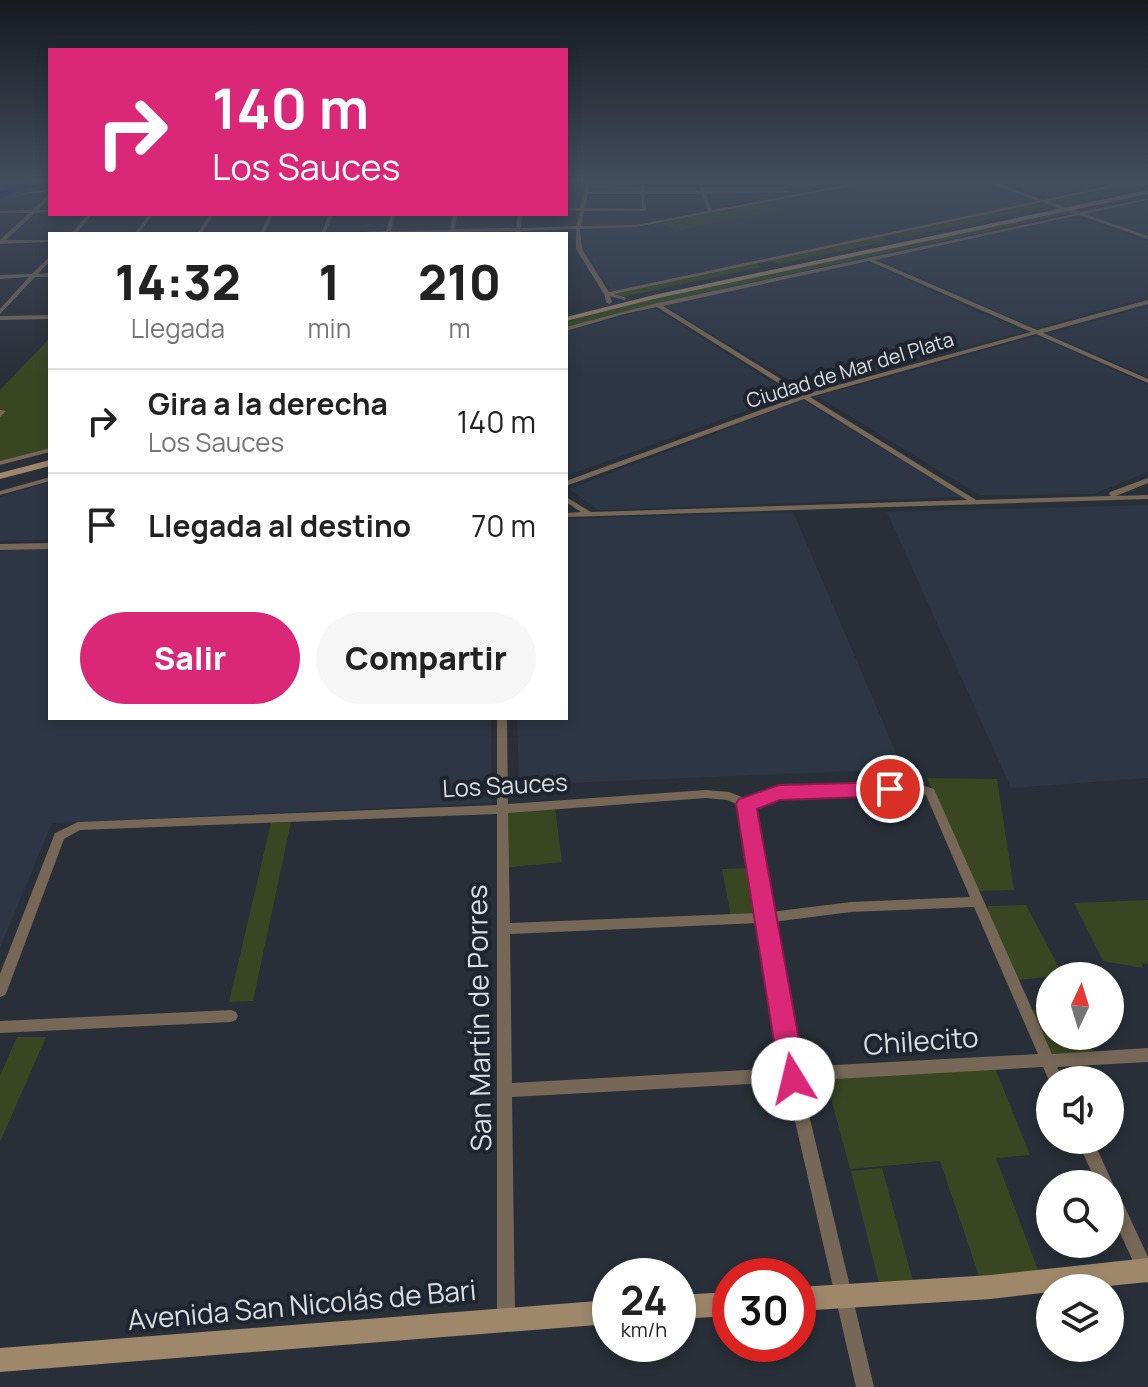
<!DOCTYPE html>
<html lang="es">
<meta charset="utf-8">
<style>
:root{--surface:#fff;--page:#f6f6f6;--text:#222;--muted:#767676;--line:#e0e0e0;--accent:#db2777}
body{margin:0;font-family:Manrope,sans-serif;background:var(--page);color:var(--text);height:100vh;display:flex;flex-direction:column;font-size:30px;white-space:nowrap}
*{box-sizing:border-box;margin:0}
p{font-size:26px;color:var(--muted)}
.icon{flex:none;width:44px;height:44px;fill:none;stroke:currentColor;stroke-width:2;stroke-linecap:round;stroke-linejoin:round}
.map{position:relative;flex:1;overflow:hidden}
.details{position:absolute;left:48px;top:232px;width:520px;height:488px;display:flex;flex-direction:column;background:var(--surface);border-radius:0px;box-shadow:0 4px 12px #0003}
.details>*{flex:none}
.guide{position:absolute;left:48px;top:48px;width:520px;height:168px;border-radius:0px;box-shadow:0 4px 12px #0003;background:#db2777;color:#fff;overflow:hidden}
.needle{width:52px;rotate:4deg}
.controls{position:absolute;left:1036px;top:962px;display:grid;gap:16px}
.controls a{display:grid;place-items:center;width:88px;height:88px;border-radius:50%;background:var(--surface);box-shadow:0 4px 12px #0003;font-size:40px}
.speed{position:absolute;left:592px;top:1258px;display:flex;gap:16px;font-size:40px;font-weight:700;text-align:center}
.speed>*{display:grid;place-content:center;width:104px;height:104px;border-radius:50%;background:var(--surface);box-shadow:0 4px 12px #0003;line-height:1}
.speed small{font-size:20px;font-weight:400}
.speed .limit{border:12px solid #d22;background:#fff;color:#111}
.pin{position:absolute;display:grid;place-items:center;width:68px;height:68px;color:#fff;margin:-34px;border:4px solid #fff;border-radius:50%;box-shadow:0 2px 8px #0007}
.me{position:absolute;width:88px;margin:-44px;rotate:351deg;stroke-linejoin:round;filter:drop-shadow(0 0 6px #0008)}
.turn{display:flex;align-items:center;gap:28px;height:168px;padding:0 32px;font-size:36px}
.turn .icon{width:104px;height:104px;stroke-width:2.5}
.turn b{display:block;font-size:56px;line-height:68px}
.eta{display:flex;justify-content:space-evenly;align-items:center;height:136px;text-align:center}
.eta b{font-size:48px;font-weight:800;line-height:56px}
.primary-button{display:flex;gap:16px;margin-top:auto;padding:16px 32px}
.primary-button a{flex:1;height:92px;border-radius:48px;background:var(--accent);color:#fff;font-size:32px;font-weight:800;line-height:92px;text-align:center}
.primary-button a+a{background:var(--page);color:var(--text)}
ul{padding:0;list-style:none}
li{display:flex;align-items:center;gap:24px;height:104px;padding:0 32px;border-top:2px solid var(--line)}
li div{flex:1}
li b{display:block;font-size:30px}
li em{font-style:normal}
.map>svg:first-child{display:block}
</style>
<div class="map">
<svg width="1148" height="1387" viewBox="0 0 1148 1387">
<rect width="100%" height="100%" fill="#282f38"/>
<g fill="#2c3645">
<path d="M877,182H984L1037,199L613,293L584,249L583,228L644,225Z"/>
<path d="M1000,182H1119L1045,197Z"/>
<path d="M1148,201V235L1083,214Z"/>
<path d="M1074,217L1148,241V297L1036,328L878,259Z"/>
<path d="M865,261L1023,332L803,388L665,306Z"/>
<path d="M1148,306V377L1049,334Z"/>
<path d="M653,308L792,394L566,476V331Z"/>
<path d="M1038,336L1148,385V472L1094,494L979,495L817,396Z"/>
<path d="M803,400L961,497L598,510L569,489Z"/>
<path d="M50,482V539L0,541V497Z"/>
<path d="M1148,505V778L1011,788L887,512Z"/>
<path d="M793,512L903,769L519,785L517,718H566V519Z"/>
<path d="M50,547V718H491L492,803L52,823L0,948V551Z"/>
</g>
<g fill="#384722">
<path d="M1138,182H1148V188L1067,204L1052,200Z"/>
<path d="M1037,199L1055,205L901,238L884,233Z"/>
<path d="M764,203L781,210L676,231L659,223Z"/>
<path d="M1061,211L1070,213L661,302L566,328V322L626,305Z"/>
<path d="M877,234L890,241L779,264L762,260Z"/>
<path d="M754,262L762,267L623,297L613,293Z"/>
<path d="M50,338V448L0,461V390Z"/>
<path d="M927,778L997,779L1014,890L977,891Z"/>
<path d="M555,807L562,862L504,868V810Z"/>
<path d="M291,822L253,1001L229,1002L271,823Z"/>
<path d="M748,868L758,916L731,917L722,869Z"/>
<path d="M1148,900V964L1141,962L1143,968L1103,961L1074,903Z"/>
<path d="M1026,905L1063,975L1018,980L989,918L988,906Z"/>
<path d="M1050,1009V1036H1088L1093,1053L1053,1055L1032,1011Z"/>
<path d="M17,1037H46L0,1142V1076Z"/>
<path d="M995,1068L1030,1155L996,1158L1039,1273L979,1276L940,1161L850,1169L825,1076L852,1074L854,1078Z"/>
<path d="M882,1168L913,1281L879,1283L851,1171Z"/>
</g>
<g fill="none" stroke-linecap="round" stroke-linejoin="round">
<path fill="#001939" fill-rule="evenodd" d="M36,182H50V185L19,190L0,199V192L13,186Z"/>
<g fill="#766756" fill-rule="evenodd">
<path d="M586,182H590L588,192L640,191V182H644L645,191H701L698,182H702L705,191H787L789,192L787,193L706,194L712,210L864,182H871L636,227L580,229L582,249L609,292L1038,201L987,182H992L1043,200L1127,182H1134L1048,201L1080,212L1148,198V200L1085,214L1148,236V239L1079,215L875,260L1037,330L1148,300V304L1043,333L1148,379V383L1036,334L810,397L976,500L1111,496L1109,494L1110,492L1148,478V483L1116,496L1148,495V499L566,517V513L581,512L566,502V497L591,512L967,500L804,399L566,486V481L799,396L657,307L624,314L566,331V327L657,303L1074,214L1043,202L614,294L627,298L624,300L610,296L612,302L609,304L606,302L604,294L576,249V229L521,231L520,234H516V231L455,232L454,234H450V232L337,234L339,233L386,231L391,214H395L391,231L450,230L453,214H457L455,229L516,228L518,214H522L521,228L576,226L580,211L566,210V208H580ZM588,194H641L642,209L585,208ZM645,194H702L708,211L636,225L581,226L584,211H646ZM869,261L1031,332L805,394L663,306Z"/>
<path d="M50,189V191L20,195L18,194Z"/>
<path d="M48,195H50V198L38,210H50V212L35,213L6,240H50V242L0,244V240L29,213H0V211L32,210Z"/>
<path d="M88,214H93L76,234H71Z"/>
<path d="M149,214H153L138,234H134Z"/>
<path d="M210,214H214L201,234H197Z"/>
<path d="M269,214H273L264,234H260Z"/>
<path d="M329,214H333L325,234H321Z"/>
<path d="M50,256V261L38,274L50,273V277H35L0,314V309L29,277L0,279V275L32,274Z"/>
<path d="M50,315V319L0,320V316Z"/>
<path d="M1,410L6,411L0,417V410Z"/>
<path d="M50,448V452L0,465V461Z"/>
<path d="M50,477V481L0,495V491Z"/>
<path d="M50,543V549L0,550V544Z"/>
<path d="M497,718H507L508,804L706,790L729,792L747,799L779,789L918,784L934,789L1052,1054L1148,1048V1062L1057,1067L1063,1080H1050V1083L1043,1067L801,1081L874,1387H856L786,1082L512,1097L515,1318L512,1324L506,1327L500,1324L497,1318V814L80,830L64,839L7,991L5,995L0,997V974L55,833L78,822L497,805ZM918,792L926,795L970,897L851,902L771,912L752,806L779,797ZM706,798L727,800L741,806L758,913L510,923L508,813ZM974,907L1038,1054L798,1067L773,922L851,912ZM760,923L784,1068L512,1083L510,934Z"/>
<path d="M231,1010L236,1012L238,1016L236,1020L231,1022L0,1033V1021Z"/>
<path d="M1077,1140H1093L1113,1184L1112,1187L1116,1188L1148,1257V1283L1142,1281L1110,1211V1184H1097Z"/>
</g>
<g fill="#9f876b" fill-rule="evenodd">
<path d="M1148,190V194L654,299L566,321V317L654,295Z"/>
<path d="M50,460V466L0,479V473Z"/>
<path d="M1148,1258V1282L1089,1288H1050V1292L991,1299L798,1311V1287L991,1275Z"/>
<path d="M730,1292V1316L678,1319V1295Z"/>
<path d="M610,1300V1324L0,1372V1348Z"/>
</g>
</g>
<linearGradient id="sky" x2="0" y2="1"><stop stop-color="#161a1f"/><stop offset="0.48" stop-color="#424d5e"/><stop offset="1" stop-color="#424d5e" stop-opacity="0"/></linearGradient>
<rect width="1148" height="376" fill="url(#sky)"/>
<path fill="#db2777" stroke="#8e194d" stroke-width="2" d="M890,782L898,784L900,789L898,794L890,796L780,800L757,809L806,1079L802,1088L793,1092L784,1088L780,1079L736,804L739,799L779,785Z"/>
<g text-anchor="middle" stroke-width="8" stroke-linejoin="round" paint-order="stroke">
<g font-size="20" fill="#dbdfe5" stroke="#1e252e">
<text transform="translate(850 370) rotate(-17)" y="7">Ciudad de Mar del Plata</text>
</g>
<g font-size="24" fill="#dbdfe5" stroke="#1e252e">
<text transform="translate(505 786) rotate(-3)" y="8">Los Sauces</text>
</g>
<g font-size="28" fill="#dbdfe5" stroke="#1e252e">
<text transform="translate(479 1018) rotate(-91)" y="10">San Martín de Porres</text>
<text transform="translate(921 1041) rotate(-4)" y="10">Chilecito</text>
<text transform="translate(302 1305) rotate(-5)" y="10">Avenida San Nicolás de Bari</text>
</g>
</g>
</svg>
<div class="controls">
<a><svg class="needle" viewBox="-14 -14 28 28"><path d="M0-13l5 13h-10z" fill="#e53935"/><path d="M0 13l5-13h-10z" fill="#767676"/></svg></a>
<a><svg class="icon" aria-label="sound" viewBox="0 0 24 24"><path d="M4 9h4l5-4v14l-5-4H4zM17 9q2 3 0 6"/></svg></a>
<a><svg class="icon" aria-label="search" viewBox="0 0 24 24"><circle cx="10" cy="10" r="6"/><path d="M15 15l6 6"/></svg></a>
<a><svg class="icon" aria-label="layers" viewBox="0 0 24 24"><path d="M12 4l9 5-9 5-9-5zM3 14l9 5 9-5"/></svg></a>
</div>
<div class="speed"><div>24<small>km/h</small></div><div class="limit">30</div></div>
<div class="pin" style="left:890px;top:789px;background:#d93025"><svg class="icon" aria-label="arrive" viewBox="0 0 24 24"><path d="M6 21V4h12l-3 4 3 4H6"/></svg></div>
<svg class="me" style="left:793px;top:1079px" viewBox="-20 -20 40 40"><circle r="19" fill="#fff"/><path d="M0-13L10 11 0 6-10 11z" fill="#db2777"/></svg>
<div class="guide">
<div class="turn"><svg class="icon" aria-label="right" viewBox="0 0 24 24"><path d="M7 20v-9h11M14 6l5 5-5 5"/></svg><div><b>140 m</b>Los Sauces</div></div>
</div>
<section class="details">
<div class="eta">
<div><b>14:32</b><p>Llegada</p></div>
<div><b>1</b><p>min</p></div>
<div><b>210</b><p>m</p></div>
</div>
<ul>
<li><svg class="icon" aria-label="right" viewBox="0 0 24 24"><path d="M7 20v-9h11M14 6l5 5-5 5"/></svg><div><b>Gira a la derecha</b><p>Los Sauces</p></div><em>140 m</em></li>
<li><svg class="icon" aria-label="arrive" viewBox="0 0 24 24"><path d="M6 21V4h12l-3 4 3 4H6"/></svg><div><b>Llegada al destino</b></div><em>70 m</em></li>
</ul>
<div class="primary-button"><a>Salir</a><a>Compartir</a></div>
</section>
</div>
